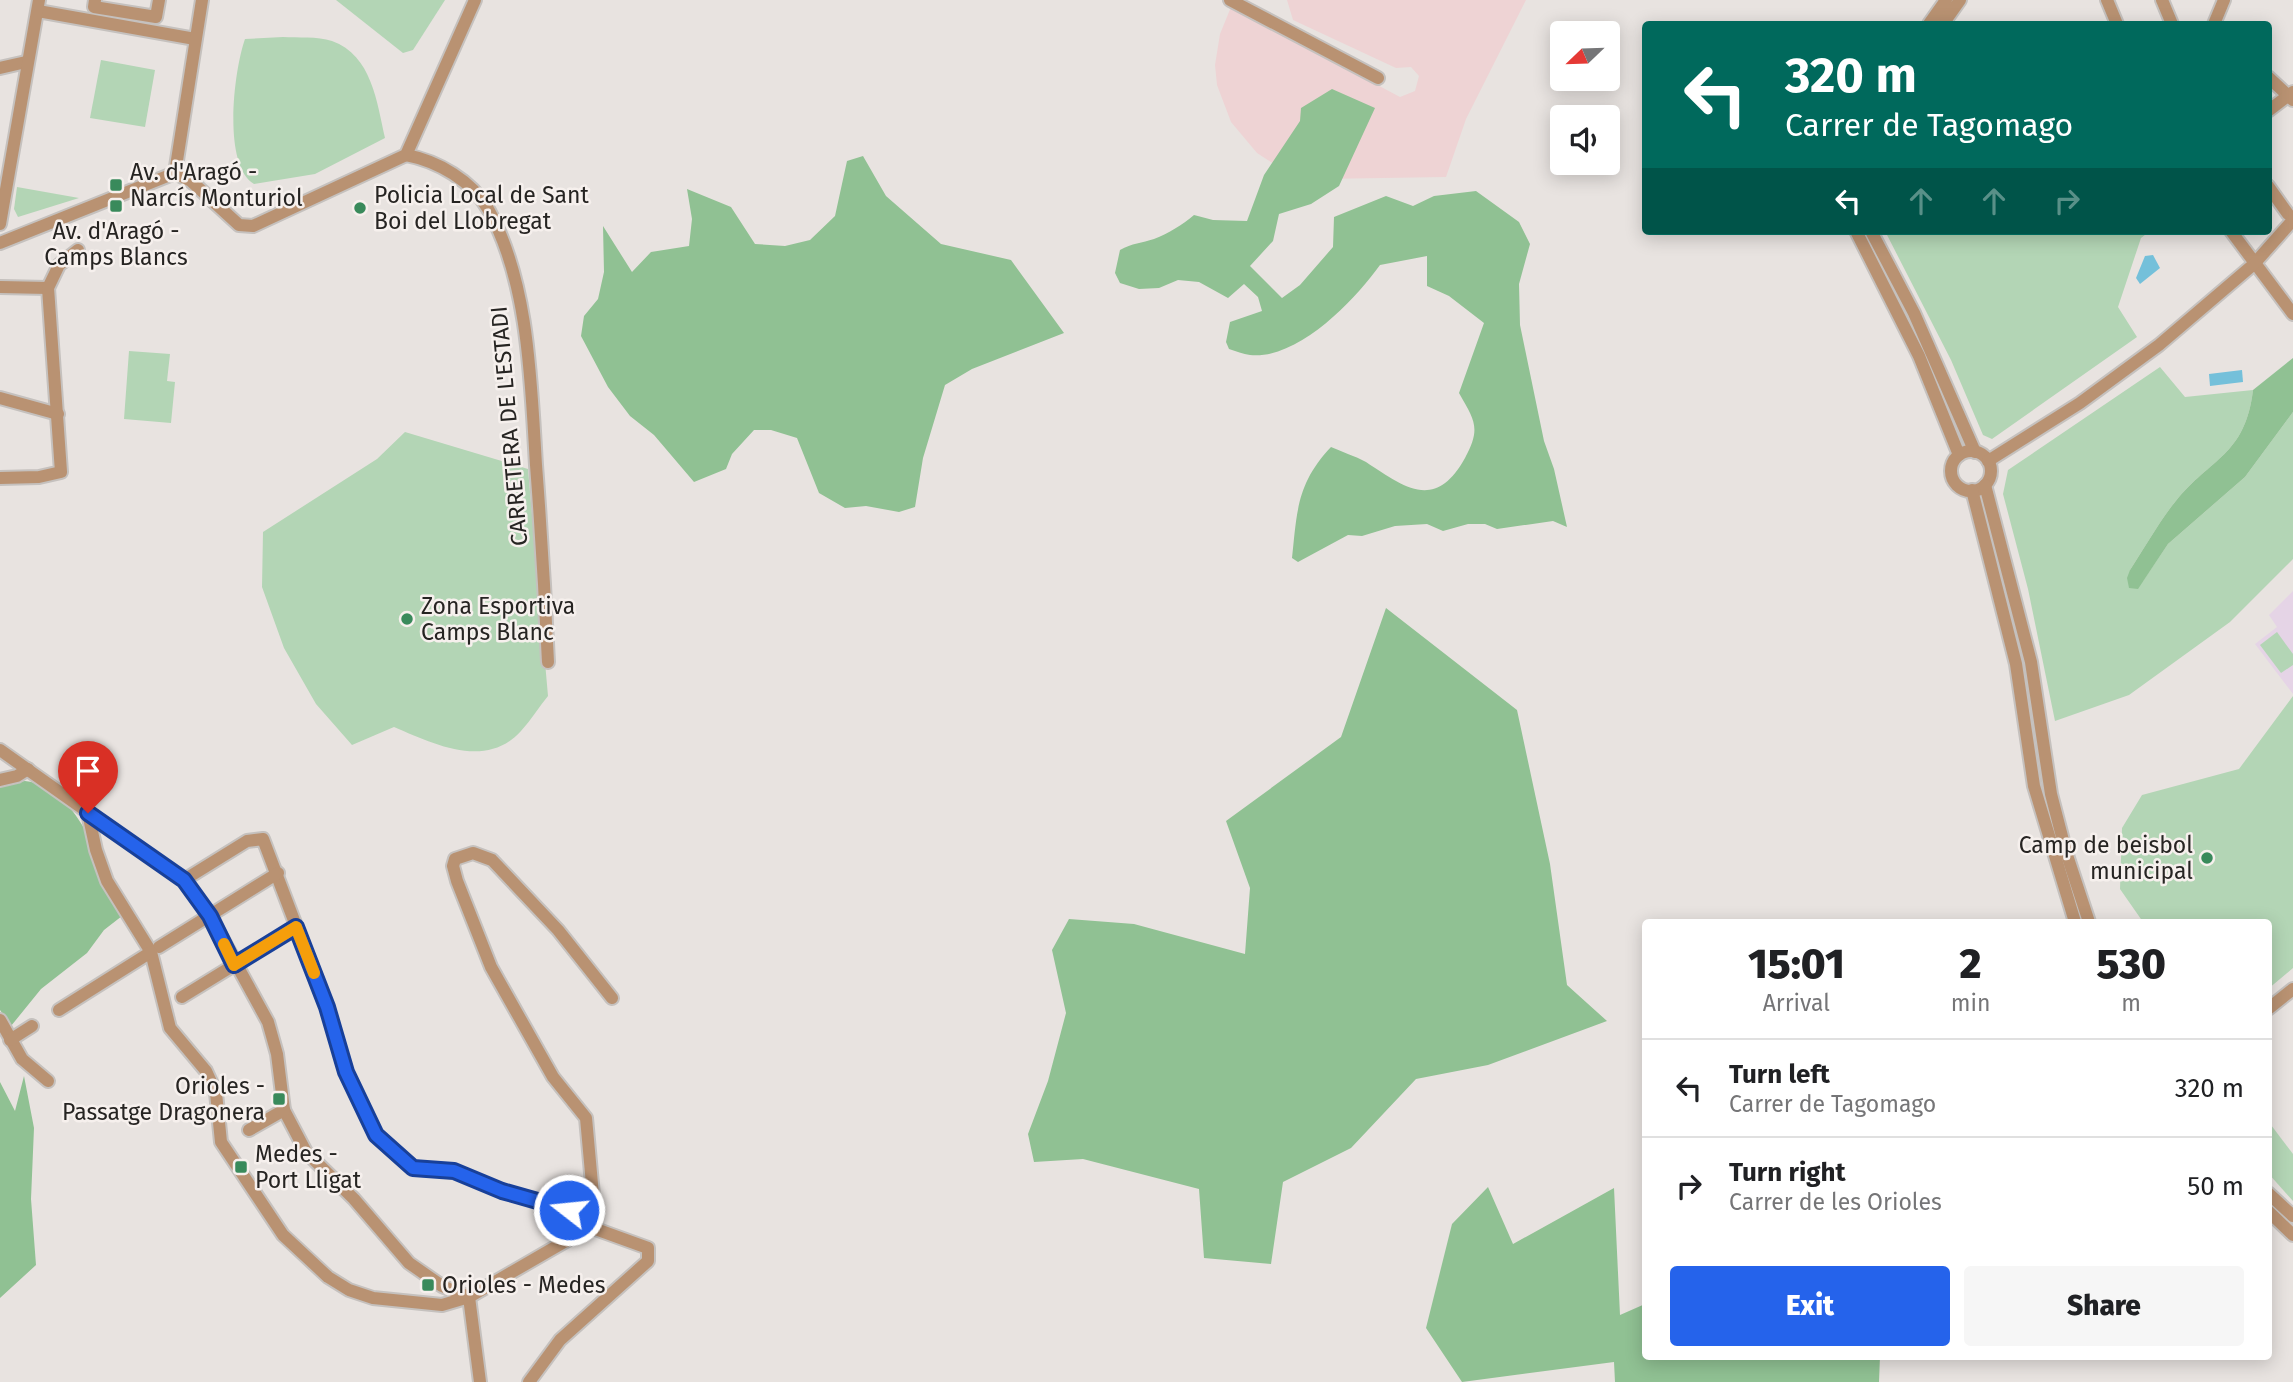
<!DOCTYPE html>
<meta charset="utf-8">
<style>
:root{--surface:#fff;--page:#f6f6f6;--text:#202124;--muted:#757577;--line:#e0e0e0;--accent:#2563eb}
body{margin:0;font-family:"Fira Sans",sans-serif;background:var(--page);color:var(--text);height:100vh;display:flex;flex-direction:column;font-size:26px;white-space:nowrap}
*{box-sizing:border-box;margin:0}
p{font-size:23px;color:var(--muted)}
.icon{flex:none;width:38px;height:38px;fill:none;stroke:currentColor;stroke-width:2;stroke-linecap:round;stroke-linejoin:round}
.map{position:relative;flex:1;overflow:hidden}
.panel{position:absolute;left:1642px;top:919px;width:630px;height:441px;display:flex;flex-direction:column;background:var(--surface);border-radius:7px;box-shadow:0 4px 18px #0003}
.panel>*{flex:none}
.banner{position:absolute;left:1642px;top:21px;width:630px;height:214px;border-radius:7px;box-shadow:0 4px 18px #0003;background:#00695c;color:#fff;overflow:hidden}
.needle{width:46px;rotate:247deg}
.buttons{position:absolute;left:1550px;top:21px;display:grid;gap:14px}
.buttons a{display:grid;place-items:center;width:70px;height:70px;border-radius:7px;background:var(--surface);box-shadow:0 4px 18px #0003;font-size:35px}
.pin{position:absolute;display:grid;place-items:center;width:60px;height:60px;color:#fff;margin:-72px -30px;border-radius:50% 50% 50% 0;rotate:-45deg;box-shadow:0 0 7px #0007}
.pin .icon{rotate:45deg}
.me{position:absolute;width:77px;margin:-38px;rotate:286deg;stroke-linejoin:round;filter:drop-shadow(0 0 5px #0008)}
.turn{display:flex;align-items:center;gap:24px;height:147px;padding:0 28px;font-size:32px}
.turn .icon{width:91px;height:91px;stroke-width:2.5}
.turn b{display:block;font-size:49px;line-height:60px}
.lanes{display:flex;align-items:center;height:66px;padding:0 28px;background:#0003;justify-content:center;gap:35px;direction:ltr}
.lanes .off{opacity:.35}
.eta{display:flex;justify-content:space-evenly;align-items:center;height:119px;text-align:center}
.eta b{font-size:42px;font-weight:800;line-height:49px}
.cta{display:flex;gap:14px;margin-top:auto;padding:14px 28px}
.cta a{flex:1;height:80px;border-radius:7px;background:var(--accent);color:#fff;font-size:28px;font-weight:800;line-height:80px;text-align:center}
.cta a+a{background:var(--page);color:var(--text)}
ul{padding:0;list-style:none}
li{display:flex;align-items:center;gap:21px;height:98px;padding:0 28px;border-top:2px solid var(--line)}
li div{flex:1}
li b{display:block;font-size:26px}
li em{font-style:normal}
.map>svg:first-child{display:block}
</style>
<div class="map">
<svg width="2293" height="1382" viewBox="0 0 2293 1382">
<rect width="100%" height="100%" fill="#e8e3e0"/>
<path fill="#eed3d4" d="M1287,0H1526L1466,119L1446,177L1320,179L1274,164L1257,153L1231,122L1217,85L1215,65L1220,34L1231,7L1400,97L1415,91L1419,76L1411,67L1396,68L1293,20Z"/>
<path fill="#e5d4e6" d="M2293,591V694L2255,644L2277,627L2269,615Z"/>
<g fill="#b3d5b5">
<path d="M336,0H445L413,50L403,53Z"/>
<path d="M283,37C298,38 317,36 332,41C372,55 377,103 385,138L315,174L254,184C222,165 234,70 245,39Z"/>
<path d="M101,60L155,70L145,127L90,118Z"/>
<path d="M17,187L79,198L18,217L14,209Z"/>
<path d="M1885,231H2150L2141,238L2118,307L2137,337L1992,439L1983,435L1951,360Z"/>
<path d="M129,351L170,354L167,381L175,382L171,423L124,419Z"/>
<path d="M2160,367L2185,397L2253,390C2245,456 2211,457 2175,502C2161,519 2143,550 2130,570L2143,581L2168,544L2245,477L2293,412V559L2230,622L2129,695L2055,721L2028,589L2003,494L2008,470Z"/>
<path d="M405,432L528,469L548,696C539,707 531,720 521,731C486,770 434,744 394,727L352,745L316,704L284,648L262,587L263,532L377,459Z"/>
<path d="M2277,632L2293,654V665L2281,673L2260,645Z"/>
<path d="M2293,696V968L2268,989V922H2143L2120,889L2122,828L2142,795L2239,769Z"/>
<path d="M2268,1121L2293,1154V1201L2268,1173Z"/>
</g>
<g fill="#90c193">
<path d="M1332,89L1375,108L1339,186L1311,204L1279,214L1273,241L1250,266L1282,298L1300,285L1333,247L1334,217L1386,196L1413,206L1434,196L1476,191L1519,222L1530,244L1519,284L1520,325L1544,441L1554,469L1567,527L1553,521L1497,529L1485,524H1468L1443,531L1427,524L1395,526L1362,536L1348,535L1298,562L1292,558C1297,511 1297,483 1331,447C1342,452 1355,456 1366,462C1404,487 1435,512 1465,458C1481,428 1475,421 1459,393L1484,323L1449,296L1427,286V256L1380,265C1355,300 1298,360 1250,355C1243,354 1236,351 1229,349L1226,342L1230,322L1262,311L1258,297L1244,284L1228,298L1199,282L1178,280L1159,288L1139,289L1120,283L1115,273L1120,250C1132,243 1142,243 1154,239C1169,233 1182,225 1194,215L1213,220L1247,221L1264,175L1300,121L1301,108Z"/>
<path d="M863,156L886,196L941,244L1011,260L1064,333L972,369L945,385L923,458L915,507L899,512L866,506L845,508L819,493L797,438L771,430H754L732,454L726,469L694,482L654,435L630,416L608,387L581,336L584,316L598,299L604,272L603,226L632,272L651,252L689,246L692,219L687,189L731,207L755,244L785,246L810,240L835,216L847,161Z"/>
<path d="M2293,358V412L2245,477L2168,544L2138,589L2129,588L2127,578L2130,570C2143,550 2161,519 2175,502C2211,457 2245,456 2253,390Z"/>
<path d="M1386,608L1517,710L1550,864L1567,985L1607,1021L1488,1065L1416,1079L1351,1148L1283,1182L1271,1264L1204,1258L1199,1189L1083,1159L1034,1162L1028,1134L1048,1081L1066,1013L1052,950L1069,919L1134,924L1245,954L1250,888L1226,821L1341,737Z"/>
<path d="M25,781C81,787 104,873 122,916L104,930L87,953L41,989L11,1026L0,1010V784Z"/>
<path d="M24,1076L34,1128L31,1199L36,1265L0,1298V1082L15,1111Z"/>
<path d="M1488,1187L1513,1244L1614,1188L1620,1315L1645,1304V1356H1880L1879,1382H1615L1614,1362L1462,1382L1426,1328L1452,1224Z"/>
</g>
<g fill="#74c0da">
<path d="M2153,255L2160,268L2140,284L2136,278L2145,256Z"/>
<path d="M2242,370L2243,382L2210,386L2209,374Z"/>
</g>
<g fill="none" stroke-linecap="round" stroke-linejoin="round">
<defs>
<g id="minor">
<path d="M95,0L94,7L156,17L159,0"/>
<path d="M1230,0L1378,78"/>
<path d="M2107,0L2117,24"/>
<path d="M2162,0L2172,24"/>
<path d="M38,11L195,39"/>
<path d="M1929,24L1946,0"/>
<path d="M1943,24L1960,0"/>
<path d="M2214,24L2224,0"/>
<path d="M0,68L26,62"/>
<path d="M2268,77L2293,100"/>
<path d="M2268,111L2293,92"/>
<path d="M406,155C438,161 472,181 488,209C529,281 531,384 536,465C541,530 545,596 548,662"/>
<path d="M175,173L191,181L239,225L253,226L406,155L475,0"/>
<path d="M175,173L202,0"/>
<path d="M2268,186L2288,214"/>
<path d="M0,224L39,0"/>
<path d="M1856,231L1919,356L1959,455"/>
<path d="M1871,231L1914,313L1975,452"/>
<path d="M2231,231L2293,314"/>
<path d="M0,243L175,173"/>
<path d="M0,287L48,288"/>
<path d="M0,398L58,414"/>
<circle cx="1971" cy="471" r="20"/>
<path d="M1988,461L2080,403L2159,345L2254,264L2293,220"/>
<path d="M0,478L39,477L61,472L48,288L59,265L78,250"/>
<path d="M1985,485L2031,662L2051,794L2066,852L2089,922"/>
<path d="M1972,490L2016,664L2034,786L2075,922"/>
<path d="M0,750L184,880L210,916L268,1022L277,1054L284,1110L306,1152L354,1199L409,1263L442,1286L469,1297"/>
<path d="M0,780L17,776L28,769"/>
<path d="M88,813L96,850L107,881L151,952L170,1028L206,1071L216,1093L221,1142L283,1235L328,1277L349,1290L373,1298L442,1305L469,1297L590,1227"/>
<path d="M184,880L247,841L263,839L327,1007L346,1072L376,1135L413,1168L454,1171L502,1191L569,1210L590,1227L648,1248V1261L560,1340L529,1382"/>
<path d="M159,947L278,873"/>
<path d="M182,997L296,927"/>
<path d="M2268,1009L2293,989"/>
<path d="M59,1010L151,952"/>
<path d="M0,1020L22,1059L48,1081"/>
<path d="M10,1040L32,1026"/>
<path d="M249,1130L284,1110"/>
<path d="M2268,1193L2293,1216"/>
<path d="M2268,1211L2293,1235"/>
<path d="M590,1227L594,1206L586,1118L553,1077L491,967L457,881L453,866L455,859L473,853L492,860L558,930L612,998"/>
<path d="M469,1297L480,1382"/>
</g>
</defs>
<use href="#minor" stroke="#c5c1be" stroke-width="16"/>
<use href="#minor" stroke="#b99272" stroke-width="12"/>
</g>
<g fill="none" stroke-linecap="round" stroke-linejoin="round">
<defs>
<path id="route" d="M88,813L184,880L210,916L234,965L296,927L327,1007L346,1072L376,1135L413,1168L454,1171L502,1191L569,1210"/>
</defs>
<use href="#route" stroke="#184099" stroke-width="18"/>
<use href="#route" stroke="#2563eb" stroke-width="12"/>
<path stroke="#f59e0b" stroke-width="12" d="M224,944L234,965L296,927L314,973"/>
</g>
<g fill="#398a5b" stroke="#f6f0ed" stroke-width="2.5">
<rect x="109" y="178" width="14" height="14" rx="3.5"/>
<rect x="109" y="199" width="14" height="14" rx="3.5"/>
<circle cx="360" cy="208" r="7"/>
<circle cx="407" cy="619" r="7"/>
<circle cx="2207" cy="858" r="7"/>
<rect x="272" y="1092" width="14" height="14" rx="3.5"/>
<rect x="234" y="1160" width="14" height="14" rx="3.5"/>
<rect x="421" y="1278" width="14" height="14" rx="3.5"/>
</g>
<g text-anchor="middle" stroke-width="5" stroke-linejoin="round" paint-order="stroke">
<g font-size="23" fill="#262422" stroke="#f6f0ed" text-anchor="start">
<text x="130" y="180">Av. d'Aragó -<tspan x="130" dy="26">Narcís Monturiol</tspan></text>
<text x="374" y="203">Policia Local de Sant<tspan x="374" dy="26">Boi del Llobregat</tspan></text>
<text x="116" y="239" text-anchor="middle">Av. d'Aragó -<tspan x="116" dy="26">Camps Blancs</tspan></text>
<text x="421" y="614">Zona Esportiva<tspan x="421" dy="26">Camps Blanc</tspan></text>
<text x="2193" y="853" text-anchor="end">Camp de beisbol<tspan x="2193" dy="26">municipal</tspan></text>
<text x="265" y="1094" text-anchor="end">Orioles -<tspan x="265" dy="26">Passatge Dragonera</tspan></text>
<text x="255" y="1162">Medes -<tspan x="255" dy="26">Port Lligat</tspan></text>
<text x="442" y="1293">Orioles - Medes</text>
</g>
<g font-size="23" fill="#262422" stroke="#f6f0ed">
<text transform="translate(509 426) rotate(-95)" y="8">CARRETERA DE L'ESTADI</text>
</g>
</g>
</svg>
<div class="buttons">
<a><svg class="needle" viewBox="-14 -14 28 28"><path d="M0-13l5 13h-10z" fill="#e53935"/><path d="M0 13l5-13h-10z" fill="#757577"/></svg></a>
<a><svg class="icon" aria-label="sound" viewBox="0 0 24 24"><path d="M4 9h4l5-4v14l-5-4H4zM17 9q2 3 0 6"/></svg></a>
</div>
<div class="pin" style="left:88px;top:813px;background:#d93025"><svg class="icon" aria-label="arrive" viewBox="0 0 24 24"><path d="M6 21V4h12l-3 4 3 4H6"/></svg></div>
<svg class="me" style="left:569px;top:1210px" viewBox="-20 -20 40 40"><circle r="17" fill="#2563eb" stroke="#fff" stroke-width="3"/><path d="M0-11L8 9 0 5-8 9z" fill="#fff"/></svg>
<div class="banner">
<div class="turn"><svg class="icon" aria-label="left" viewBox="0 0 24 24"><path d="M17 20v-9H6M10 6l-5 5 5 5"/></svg><div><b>320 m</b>Carrer de Tagomago</div></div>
<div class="lanes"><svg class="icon" aria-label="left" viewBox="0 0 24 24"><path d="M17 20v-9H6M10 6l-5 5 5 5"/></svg><svg class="icon off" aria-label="ahead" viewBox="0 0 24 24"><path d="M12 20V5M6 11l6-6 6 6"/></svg><svg class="icon off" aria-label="ahead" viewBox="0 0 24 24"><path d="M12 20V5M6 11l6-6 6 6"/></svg><svg class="icon off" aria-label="right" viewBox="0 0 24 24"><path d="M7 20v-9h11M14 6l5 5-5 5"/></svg></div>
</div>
<section class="panel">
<div class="eta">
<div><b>15:01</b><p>Arrival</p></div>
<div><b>2</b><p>min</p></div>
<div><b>530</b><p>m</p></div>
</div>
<ul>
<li><svg class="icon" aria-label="left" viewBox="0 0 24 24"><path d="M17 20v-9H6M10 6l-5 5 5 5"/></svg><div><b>Turn left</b><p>Carrer de Tagomago</p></div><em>320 m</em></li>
<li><svg class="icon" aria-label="right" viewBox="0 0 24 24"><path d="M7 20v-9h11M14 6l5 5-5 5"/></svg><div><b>Turn right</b><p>Carrer de les Orioles</p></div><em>50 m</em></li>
</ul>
<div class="cta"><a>Exit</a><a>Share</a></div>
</section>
</div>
